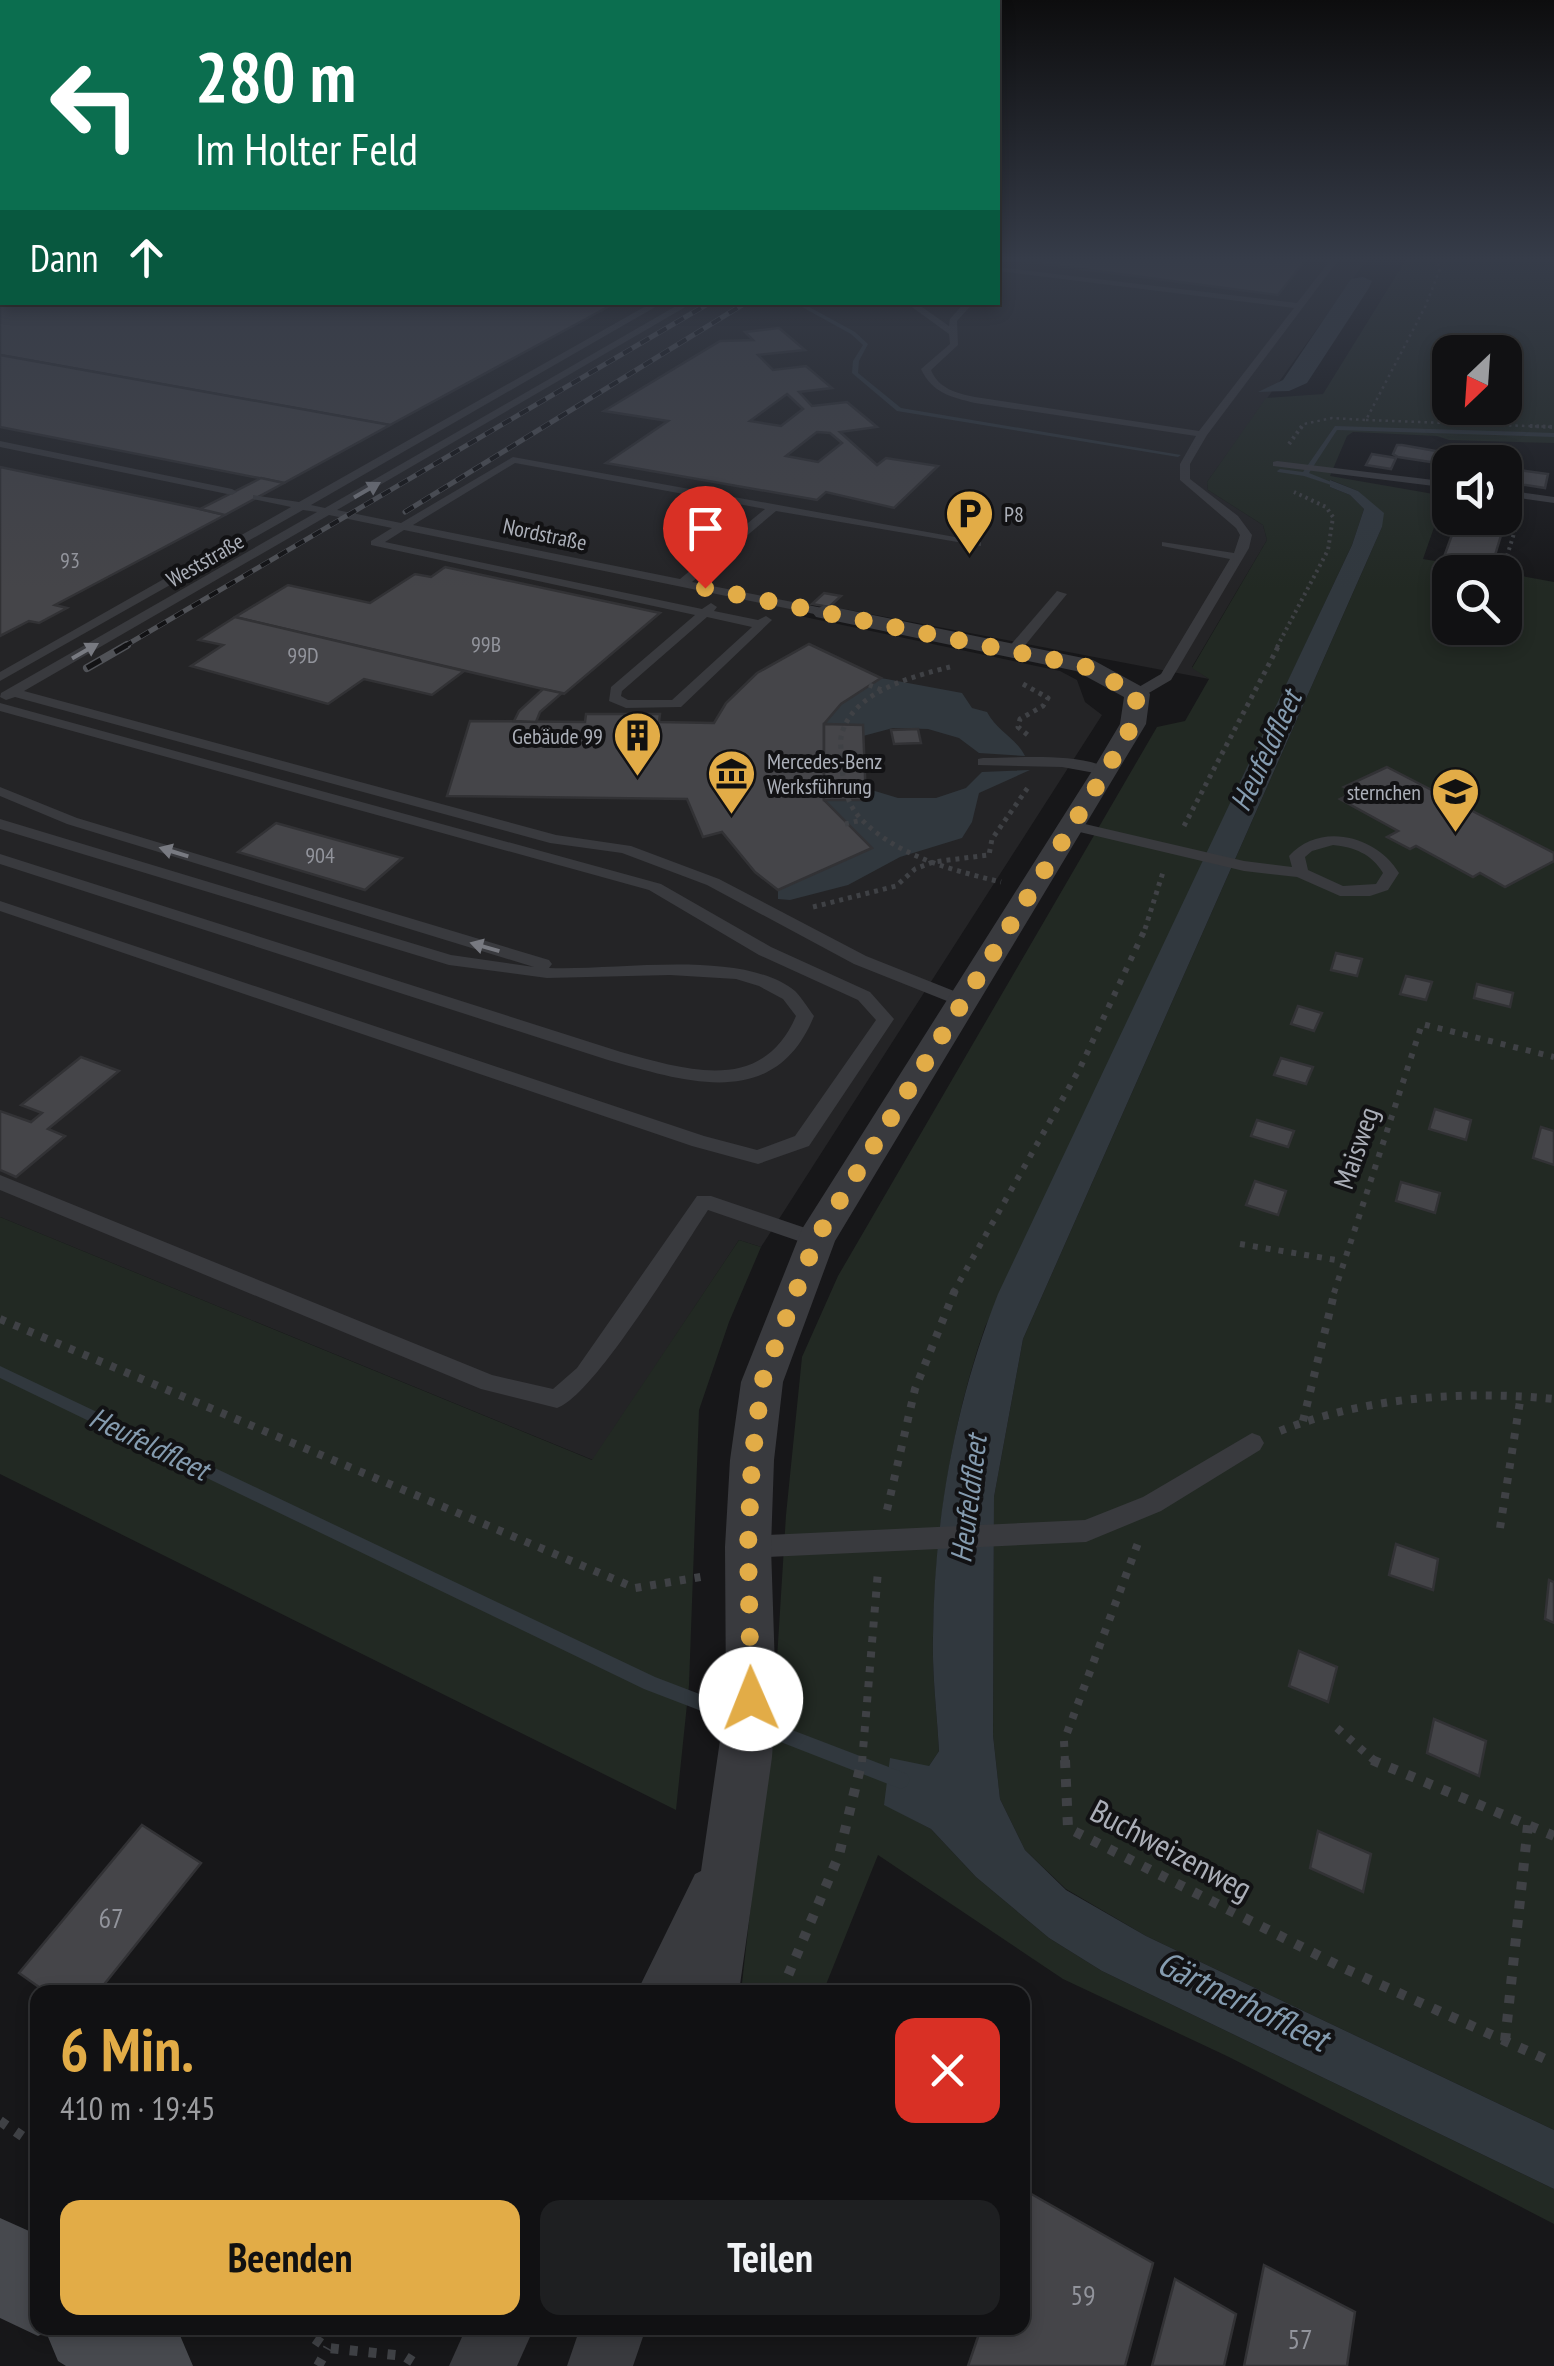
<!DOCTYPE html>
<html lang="de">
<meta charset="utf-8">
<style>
:root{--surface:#111113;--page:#1e1f21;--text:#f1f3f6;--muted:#9c9da0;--line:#303133;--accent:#e2ac47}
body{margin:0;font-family:"PT Sans Narrow",sans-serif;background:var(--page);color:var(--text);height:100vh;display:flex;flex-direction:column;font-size:38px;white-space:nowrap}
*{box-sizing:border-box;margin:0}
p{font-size:32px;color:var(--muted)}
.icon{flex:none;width:55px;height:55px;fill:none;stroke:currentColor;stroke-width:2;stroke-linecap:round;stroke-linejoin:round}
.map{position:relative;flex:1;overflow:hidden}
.panel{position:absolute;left:30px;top:1985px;width:1000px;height:350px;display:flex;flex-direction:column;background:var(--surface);border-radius:20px;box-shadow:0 5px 15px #0003,0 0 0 2px var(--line)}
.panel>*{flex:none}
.banner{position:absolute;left:0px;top:0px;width:1000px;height:305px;box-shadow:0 5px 15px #0003,0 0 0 2px var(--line);background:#0b6e4f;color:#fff;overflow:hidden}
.needle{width:65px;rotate:205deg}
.controls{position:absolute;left:1432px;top:335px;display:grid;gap:20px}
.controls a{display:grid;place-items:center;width:90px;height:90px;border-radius:20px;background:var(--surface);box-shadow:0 5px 15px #0003,0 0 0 2px var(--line);font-size:50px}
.pin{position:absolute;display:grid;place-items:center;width:85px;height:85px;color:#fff;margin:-102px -42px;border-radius:50% 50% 50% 0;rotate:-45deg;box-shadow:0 0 10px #0007}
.pin .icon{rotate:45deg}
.me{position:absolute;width:110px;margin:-55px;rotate:359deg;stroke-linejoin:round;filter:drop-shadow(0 0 8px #0008)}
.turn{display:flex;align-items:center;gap:35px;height:210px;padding:0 30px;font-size:45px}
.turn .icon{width:130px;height:130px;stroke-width:2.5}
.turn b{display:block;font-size:70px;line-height:85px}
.then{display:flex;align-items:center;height:95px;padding:0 30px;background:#0003;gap:20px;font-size:38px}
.round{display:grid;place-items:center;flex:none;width:105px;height:105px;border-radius:20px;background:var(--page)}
.summary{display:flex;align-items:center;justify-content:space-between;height:170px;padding:0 30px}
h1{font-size:60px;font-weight:800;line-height:75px;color:var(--accent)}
.cta{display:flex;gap:20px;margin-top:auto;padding:20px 30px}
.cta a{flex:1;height:115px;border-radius:20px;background:var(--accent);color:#111;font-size:40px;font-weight:800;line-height:115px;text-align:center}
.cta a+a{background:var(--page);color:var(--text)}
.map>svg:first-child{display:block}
</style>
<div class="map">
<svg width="1554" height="2366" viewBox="0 0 1554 2366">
<rect width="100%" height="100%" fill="#171719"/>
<path fill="#242426" d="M0,258L2,302H998V258H1368L1207,482L1208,490L1263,525L1267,540L1192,667L1209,679L813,603L800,616L1060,671L1077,680L1085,702L1102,715L761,1247L739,1240L593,1460L0,1217Z"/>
<g fill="#222923" fill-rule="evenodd">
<path d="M1407,258H1554V443L1449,440L1437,436L1353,432L1347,436L1330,476L1445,496L1423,559L1501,572H1450V628H1505V573L1554,582V2130L1146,1936L1066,1889L1025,1850L1000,1799L993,1735L994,1497L1023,1339L1382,527L1358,491L1331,480L1330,487L1350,495L1364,509L1352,545L985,1327C951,1425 935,1531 933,1636C932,1674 937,1713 939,1751L929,1766L884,1804L931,1829L976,1877L1049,1938L1102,1971L1554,2189V2224L1229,2057L1063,1979L878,1855L823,1992H741L775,1691L786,1515L802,1357L838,1276L1157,727L1185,721L1209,679L1192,668L1267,540L1263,525L1208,490L1207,482L1266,398L1323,394ZM1450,352H1505V408H1450Z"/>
<path d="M0,1217L592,1460L739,1240L761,1247L729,1322L699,1410L689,1685L676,1810L0,1474Z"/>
</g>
<g fill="#31383e">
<path d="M1363,277L1372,281L1369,288L1307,383L1289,391L1258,392L1283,380L1351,279Z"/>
<path d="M1330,480L1358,491L1384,513L1382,527L1023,1339L994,1497L993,1735L1000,1799L1025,1850L1066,1890L1146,1936L1554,2130V2189L1102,1971L1049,1938L976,1877L931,1829L884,1805L890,1758L929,1766L939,1751C937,1713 932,1675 933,1637C934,1520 955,1402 998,1294L1352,545L1364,509L1350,495L1330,487Z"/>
<path d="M881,678L962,693L972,708L987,712C997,731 1016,738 1025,756L979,753L959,738L928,729L893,728L863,736L824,724L841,704Z"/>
<path d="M1030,770L979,793L972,822L962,838L900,857L848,885L790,900L778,899V890L871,848L824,800L865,788L898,798H936L966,788L982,772Z"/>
</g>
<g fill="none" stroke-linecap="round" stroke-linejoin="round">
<g fill="#31383e" fill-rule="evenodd">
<path d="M793,302H800L855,332L868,344L859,361L858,373L901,408L1181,455L1178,457L897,411L852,373L853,361L863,345L851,334Z"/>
<path d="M1335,426L1554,433V437L1337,430L1309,473L1346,488V490L1304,476L1278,472L1277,471L1280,469L1303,472Z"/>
<path d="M0,1366L655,1677L744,1711L746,1717L744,1723L738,1725L644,1689L0,1378Z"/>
<path d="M761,1718L907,1774L910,1780L907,1786L901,1789L755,1732L753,1726L755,1720Z"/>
</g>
</g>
<g fill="#454549" stroke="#323235" stroke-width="2.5" fill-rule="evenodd">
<path d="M0,258L2,302H617L390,425L0,355Z"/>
<path d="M998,258H1307L1278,295Z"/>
<path d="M779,328L805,350L758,355L773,370L806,366L832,388L799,392L812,406L847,402L877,427L840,432L877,465L886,458L938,466L894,508L826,492L817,500L606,463L668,421L604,411L720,341L753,340L745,332ZM787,394L803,409L781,426L750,421ZM817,432L830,433L842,443L818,462L786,456Z"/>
<path d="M0,355L390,425L284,483L0,427Z"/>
<path d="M1397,445H1402L1447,453L1443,462L1437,463L1398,457L1393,454Z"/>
<path d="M1372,454L1396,458L1391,469L1366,465Z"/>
<path d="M0,467L200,509L225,515L55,605L67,608L39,623L29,621L0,636Z"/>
<path d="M1505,468L1548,474L1545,488L1505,482Z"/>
<path d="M261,478L284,483L225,515L200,509Z"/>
<path d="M1505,506H1510L1492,565L1444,557L1458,518H1505Z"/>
<path d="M445,567L660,613L564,694L235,617L288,585L370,603L415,574L431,577Z"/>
<path d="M824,593L841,596L829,607L812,604Z"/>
<path d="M235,617L464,671L432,695L364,679L328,704L191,666L223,645L199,640Z"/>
<path d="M809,644L881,678L841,704L824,724V800L872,848L778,890L755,872L722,832L703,837L687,799L447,796L470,721L585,722L586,714H660L659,722L714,723L726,703L757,673Z"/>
<path d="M543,689L562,693L540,712L536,722L514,721L519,711Z"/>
<path d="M824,724L863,725L866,800H824Z"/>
<path d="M918,729L921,743L894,744L891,730Z"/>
<path d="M1387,767L1554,853V861L1505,887L1480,873L1473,877L1416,846L1410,849L1387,837L1398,831L1340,799L1355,792L1344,787Z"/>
<path d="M276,823L402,858L365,890L238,852Z"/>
<path d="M1336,953L1362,959L1357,976L1331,970Z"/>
<path d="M1406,976L1432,982L1426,1000L1400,994Z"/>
<path d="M1477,984L1513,993L1510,1007L1474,998Z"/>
<path d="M1298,1006L1322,1013L1314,1031L1291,1024Z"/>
<path d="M81,1057L119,1071L48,1129L65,1136L16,1177L0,1170V1111L31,1122L42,1113L21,1105Z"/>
<path d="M1281,1058L1313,1067L1306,1084L1274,1075Z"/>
<path d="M1435,1109L1471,1120L1466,1140L1429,1129Z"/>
<path d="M1257,1120L1294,1131L1288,1147L1251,1136Z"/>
<path d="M1541,1127L1554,1131V1165L1533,1158Z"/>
<path d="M1255,1181L1286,1191L1278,1215L1246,1205Z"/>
<path d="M1401,1182L1440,1193L1435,1213L1396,1201Z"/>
<path d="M1396,1544L1438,1559L1433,1590L1389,1575Z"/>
<path d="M1549,1580L1554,1582V1623L1545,1619Z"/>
<path d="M1299,1651L1337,1667L1328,1702L1289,1686Z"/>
<path d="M1434,1719L1486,1741L1479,1776L1427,1753Z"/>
<path d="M142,1825L201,1863L98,1992H46L19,1973Z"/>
<path d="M1318,1831L1371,1854L1363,1892L1310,1868Z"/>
<path d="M1026,2191L1153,2263L1125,2366H968L981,2328H1022Z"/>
<path d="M1264,2265L1355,2312L1347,2366H1244Z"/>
<path d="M1175,2279L1236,2314L1224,2366H1152Z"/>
</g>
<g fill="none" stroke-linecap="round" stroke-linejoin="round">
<g stroke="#3f4145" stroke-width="2.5" stroke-dasharray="2.5 4" stroke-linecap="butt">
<path d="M1366,420L1554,427"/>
<path d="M1301,429L1304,424L1332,418L1366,420L1425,307L1440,269L1436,258"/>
</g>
<g stroke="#3f4145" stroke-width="4" stroke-dasharray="2.5 4" stroke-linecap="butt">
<path d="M1530,426L1554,427"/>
<path d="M1289,444L1302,426"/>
<path d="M1507,556L1520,514"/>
<path d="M1277,647L1328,550L1333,517L1326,507L1294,492"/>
</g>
<g stroke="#3f4145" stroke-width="5" stroke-dasharray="4 5" stroke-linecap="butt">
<path d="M950,667C914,676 854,691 842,733C839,742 842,753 842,763C843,784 846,804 862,820C899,857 952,870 1001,882"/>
<path d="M1023,684L1048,698L1043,706L1020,719L1018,727L1029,736"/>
<path d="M869,685L882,690"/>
<path d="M824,761L842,762"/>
<path d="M845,824L862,820"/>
<path d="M1184,826L1279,645"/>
<path d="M813,907L896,886L915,869L933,862L989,855L992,839L1029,786"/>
<path d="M1145,929L1164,869"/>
</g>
<g stroke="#3f4145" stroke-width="6" stroke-dasharray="5 8" stroke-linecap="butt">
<path d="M1240,1244L1342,1261"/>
<path d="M953,1293L1080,1068L1146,927"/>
<path d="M1334,1293L1422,1024L1554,1057"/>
</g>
<g stroke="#3f4145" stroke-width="8" stroke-dasharray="6 9" stroke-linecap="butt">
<path d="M0,1319L635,1588L706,1576"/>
<path d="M1303,1421L1335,1290"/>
<path d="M1280,1431C1365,1397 1464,1390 1554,1399"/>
<path d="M887,1510L915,1389L955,1290"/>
<path d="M1500,1528L1521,1395"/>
<path d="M1337,1728L1376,1762"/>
<path d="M862,1762L878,1571"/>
<path d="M1065,1762L1064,1741L1138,1543"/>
</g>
<g stroke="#3f4145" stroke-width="10" stroke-dasharray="8 11" stroke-linecap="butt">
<path d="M1065,1760L1068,1828L1339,1966L1554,2063"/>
<path d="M1372,1760L1554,1836"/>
<path d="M781,1992L839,1855L862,1760"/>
<path d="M1505,2041L1528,1825"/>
<path d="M0,2121L38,2147"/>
<path d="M299,2328L328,2348L404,2356L420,2366"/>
<path d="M318,2366L328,2348"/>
</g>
<g fill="#393a3e" fill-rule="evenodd">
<path d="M1332,258H1340L1207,435L1190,464V479L1238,516L1252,535L1249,548L1171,680L1142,697H1132V691L1161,674L1230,559L1162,546V542L1234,553L1240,535L1236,528L1180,480V464L1196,436L975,403C951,397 932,393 921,369L950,344L949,334L905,302H915L949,326L950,319L965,302H974L957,321L958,345L931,370C939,389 956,393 975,397L1199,431L1294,308L998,271V267L1297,303Z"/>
<path d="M653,302H664L311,505L325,508L683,302H694L337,510L401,523L513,457L977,541L981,542V546L776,511L692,582L828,609V615L824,616L404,530L385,542L702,609L711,603L717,607L714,611L758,620L766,616L772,620L681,707L626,708L609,701L611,687L695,615L371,545V541L392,528L329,515L24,691L556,835L631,846L719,879L866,956L969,997L972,1001L969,1005H957L854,964L707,885L622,853L550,843L15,697L6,700L0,697L1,693L317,512L303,510L0,681V672L291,507L253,499V495L299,502ZM515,463L765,509L680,579L413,525ZM707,617L752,627L672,700H628L621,696L622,691Z"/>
<path d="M0,441L232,489L237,492L232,495L0,447Z"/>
<path d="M1277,461L1450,482V488L1273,466V462Z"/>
<path d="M1505,490L1554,497V503L1505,496Z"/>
<path d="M1057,591L1067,594L1018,654H1008V648Z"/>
<path d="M0,703L661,884L771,947L870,992L894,1019L809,1146L758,1164L692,1146L0,911V901L704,1136L757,1150L795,1136L876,1020L858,1000L759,955L649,890L0,711Z"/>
<path d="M983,758C1019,758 1084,752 1113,771L1106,775L1062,767L978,765V759Z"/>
<path d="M0,787L77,818L549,960L552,964L549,968C615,971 742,948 795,991C802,998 808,1008 814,1016C775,1112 687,1082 608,1060L0,864V854L621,1052C687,1070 762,1095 796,1016L783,999L759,986L736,979L670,975L547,978L449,965L0,829V819L451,955L534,967L67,824L0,796Z"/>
<path d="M1072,821L1244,861L1292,867L1289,856C1320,821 1377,836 1399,873L1388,890L1370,896H1340L1297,877L1244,871L1067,829L1064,826ZM1333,845C1354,847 1372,854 1383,873L1376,884L1343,886L1308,870L1305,857L1312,851Z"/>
<path d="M0,1175L492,1375L553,1389L577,1368L697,1196H711L823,1234L826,1239L823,1244L816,1247L708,1210C682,1249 594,1396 557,1408L481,1389L0,1190Z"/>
<path d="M1252,1433L1260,1436L1264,1443L1260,1450L1161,1511L1086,1542L748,1558L739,1555L736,1547L739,1539L748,1536L1085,1520L1143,1497Z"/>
</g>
<g fill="#393a3e" fill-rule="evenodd">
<path d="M824,605L1093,660L1146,689L1150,694L1146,724L835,1241L783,1382L774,1460L771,1547L776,1699L772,1757L739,1992H637L695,1874L701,1871L726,1699L725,1547L730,1460L741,1382L802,1229L1092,771L1120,724L1124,697L1076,671L816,617L812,612Z"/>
<path d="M466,2328H534L517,2366H449Z"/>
<path d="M580,2328H646L633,2366H567Z"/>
</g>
<path fill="#47494e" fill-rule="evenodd" d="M0,2218L38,2235V2328H171L179,2333L193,2366H66L58,2361L46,2332L38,2336L0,2318Z"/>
<defs>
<g id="rail-far1">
<path d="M405,512L747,302"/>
<path d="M123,647L711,302"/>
</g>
<path id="rail" d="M87,668L127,645"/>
</defs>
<use href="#rail-far1" stroke="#505257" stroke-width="5"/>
<use href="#rail" stroke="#505257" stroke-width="8"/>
<use href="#rail-far1" stroke="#121214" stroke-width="4" stroke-dasharray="10" stroke-linecap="butt"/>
<use href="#rail" stroke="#121214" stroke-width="5" stroke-dasharray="16" stroke-linecap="butt"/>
</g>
<defs><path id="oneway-solid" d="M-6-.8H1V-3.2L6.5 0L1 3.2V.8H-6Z" transform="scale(2.5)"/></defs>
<g fill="#787a81">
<use href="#oneway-solid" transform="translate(367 490) rotate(-30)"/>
<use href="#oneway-solid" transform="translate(85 651) rotate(-30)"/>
<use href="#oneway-solid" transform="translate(174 852) rotate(-163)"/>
<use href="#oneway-solid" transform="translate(485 947) rotate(-164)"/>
</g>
<linearGradient id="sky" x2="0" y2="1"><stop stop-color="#0d0d0e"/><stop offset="0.44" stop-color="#363c49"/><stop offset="1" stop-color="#363c49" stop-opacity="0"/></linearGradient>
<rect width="1554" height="589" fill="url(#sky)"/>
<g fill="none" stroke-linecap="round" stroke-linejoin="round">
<path stroke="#e2ac47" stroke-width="18" stroke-dasharray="0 32.4" d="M705,588L1084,666L1137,694L1133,724L1106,771L816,1239L762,1382L752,1460L748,1546L751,1699"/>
</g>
<defs>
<symbol id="parking-pin" viewBox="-11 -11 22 30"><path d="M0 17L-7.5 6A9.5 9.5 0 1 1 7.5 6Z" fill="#e2ac47" stroke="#121214"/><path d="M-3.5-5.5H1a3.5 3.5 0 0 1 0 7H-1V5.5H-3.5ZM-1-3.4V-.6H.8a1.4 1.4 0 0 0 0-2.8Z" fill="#111"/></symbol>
<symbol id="building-pin" viewBox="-11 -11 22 30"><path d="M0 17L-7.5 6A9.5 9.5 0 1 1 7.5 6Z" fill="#e2ac47" stroke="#121214"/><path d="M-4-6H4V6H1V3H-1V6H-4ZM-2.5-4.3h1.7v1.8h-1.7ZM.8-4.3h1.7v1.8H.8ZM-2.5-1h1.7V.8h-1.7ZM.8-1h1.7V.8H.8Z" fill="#111"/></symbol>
<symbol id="museum-pin" viewBox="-11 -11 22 30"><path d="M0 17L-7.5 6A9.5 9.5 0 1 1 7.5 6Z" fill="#e2ac47" stroke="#121214"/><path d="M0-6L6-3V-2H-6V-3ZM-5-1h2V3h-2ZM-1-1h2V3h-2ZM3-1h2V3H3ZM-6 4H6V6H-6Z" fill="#111"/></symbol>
<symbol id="school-pin" viewBox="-11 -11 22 30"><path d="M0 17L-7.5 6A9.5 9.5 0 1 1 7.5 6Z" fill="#e2ac47" stroke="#121214"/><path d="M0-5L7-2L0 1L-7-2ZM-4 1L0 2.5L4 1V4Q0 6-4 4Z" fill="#111"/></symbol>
</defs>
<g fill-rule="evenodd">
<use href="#parking-pin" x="942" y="486" width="55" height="75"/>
<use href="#building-pin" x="610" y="708" width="55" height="75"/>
<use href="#museum-pin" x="704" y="746" width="55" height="75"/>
<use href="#school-pin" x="1428" y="764" width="55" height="75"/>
</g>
<g text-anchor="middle" stroke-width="8" stroke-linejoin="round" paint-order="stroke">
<g font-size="22" fill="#abafb8" stroke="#121214" text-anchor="start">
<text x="1004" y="522">P8</text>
<text x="603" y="744" text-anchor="end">Gebäude 99</text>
<text x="767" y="769">Mercedes-Benz<tspan x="767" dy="25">Werksführung</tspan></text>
<text x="1421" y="800" text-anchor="end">sternchen</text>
</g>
<g font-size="22" fill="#abafb8" stroke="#121214">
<text transform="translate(545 534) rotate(12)" y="8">Nordstraße</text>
<text transform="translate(205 560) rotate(-30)" y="8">Weststraße</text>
</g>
<g font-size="22" fill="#92949c">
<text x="70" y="568">93</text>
<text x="486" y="652">99B</text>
<text x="303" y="663">99D</text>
<text x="320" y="863">904</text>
</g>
<g font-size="28" fill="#abafb8" stroke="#121214">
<text transform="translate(1356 1148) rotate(-71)" y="10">Maisweg</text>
</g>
<g font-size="28" fill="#92949c">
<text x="111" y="1928">67</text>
<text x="1083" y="2305">59</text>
<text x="1300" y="2349">57</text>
</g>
<g font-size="30" font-style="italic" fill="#859cb0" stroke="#121214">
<text transform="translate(1266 751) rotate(-65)" y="10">Heufeldfleet</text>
<text transform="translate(149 1444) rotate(26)" y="10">Heufeldfleet</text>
<text transform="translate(969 1499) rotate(-83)" y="10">Heufeldfleet</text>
</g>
<g font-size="32" fill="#abafb8" stroke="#121214">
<text transform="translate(1171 1850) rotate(28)" y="11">Buchweizenweg</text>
</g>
<g font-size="35" font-style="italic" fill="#859cb0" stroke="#121214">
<text transform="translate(1243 2001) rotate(26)" y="12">Gärtnerhoffleet</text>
</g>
</g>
</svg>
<div class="controls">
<a><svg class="needle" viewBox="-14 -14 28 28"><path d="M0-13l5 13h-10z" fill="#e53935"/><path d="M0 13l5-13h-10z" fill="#9c9da0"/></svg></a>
<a><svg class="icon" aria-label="sound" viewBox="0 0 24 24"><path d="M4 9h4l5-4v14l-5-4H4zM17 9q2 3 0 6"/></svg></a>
<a><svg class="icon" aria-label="search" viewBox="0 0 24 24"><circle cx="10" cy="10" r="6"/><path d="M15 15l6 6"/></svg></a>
</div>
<div class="pin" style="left:705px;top:588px;background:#d93025"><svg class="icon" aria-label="arrive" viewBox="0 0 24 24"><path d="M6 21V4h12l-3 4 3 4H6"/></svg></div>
<svg class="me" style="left:751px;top:1699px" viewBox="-20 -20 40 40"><circle r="19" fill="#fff"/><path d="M0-13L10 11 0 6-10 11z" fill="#e2ac47"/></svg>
<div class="banner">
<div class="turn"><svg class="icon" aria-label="left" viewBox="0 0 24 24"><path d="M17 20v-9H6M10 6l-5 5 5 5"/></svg><div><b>280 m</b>Im Holter Feld</div></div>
<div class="then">Dann<svg class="icon" aria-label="ahead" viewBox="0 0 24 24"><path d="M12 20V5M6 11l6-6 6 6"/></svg></div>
</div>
<section class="panel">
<div class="summary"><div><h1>6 Min.</h1><p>410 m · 19:45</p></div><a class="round" style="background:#d93025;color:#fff"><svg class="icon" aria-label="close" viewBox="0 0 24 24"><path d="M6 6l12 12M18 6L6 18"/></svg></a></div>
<div class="cta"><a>Beenden</a><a>Teilen</a></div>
</section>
</div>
